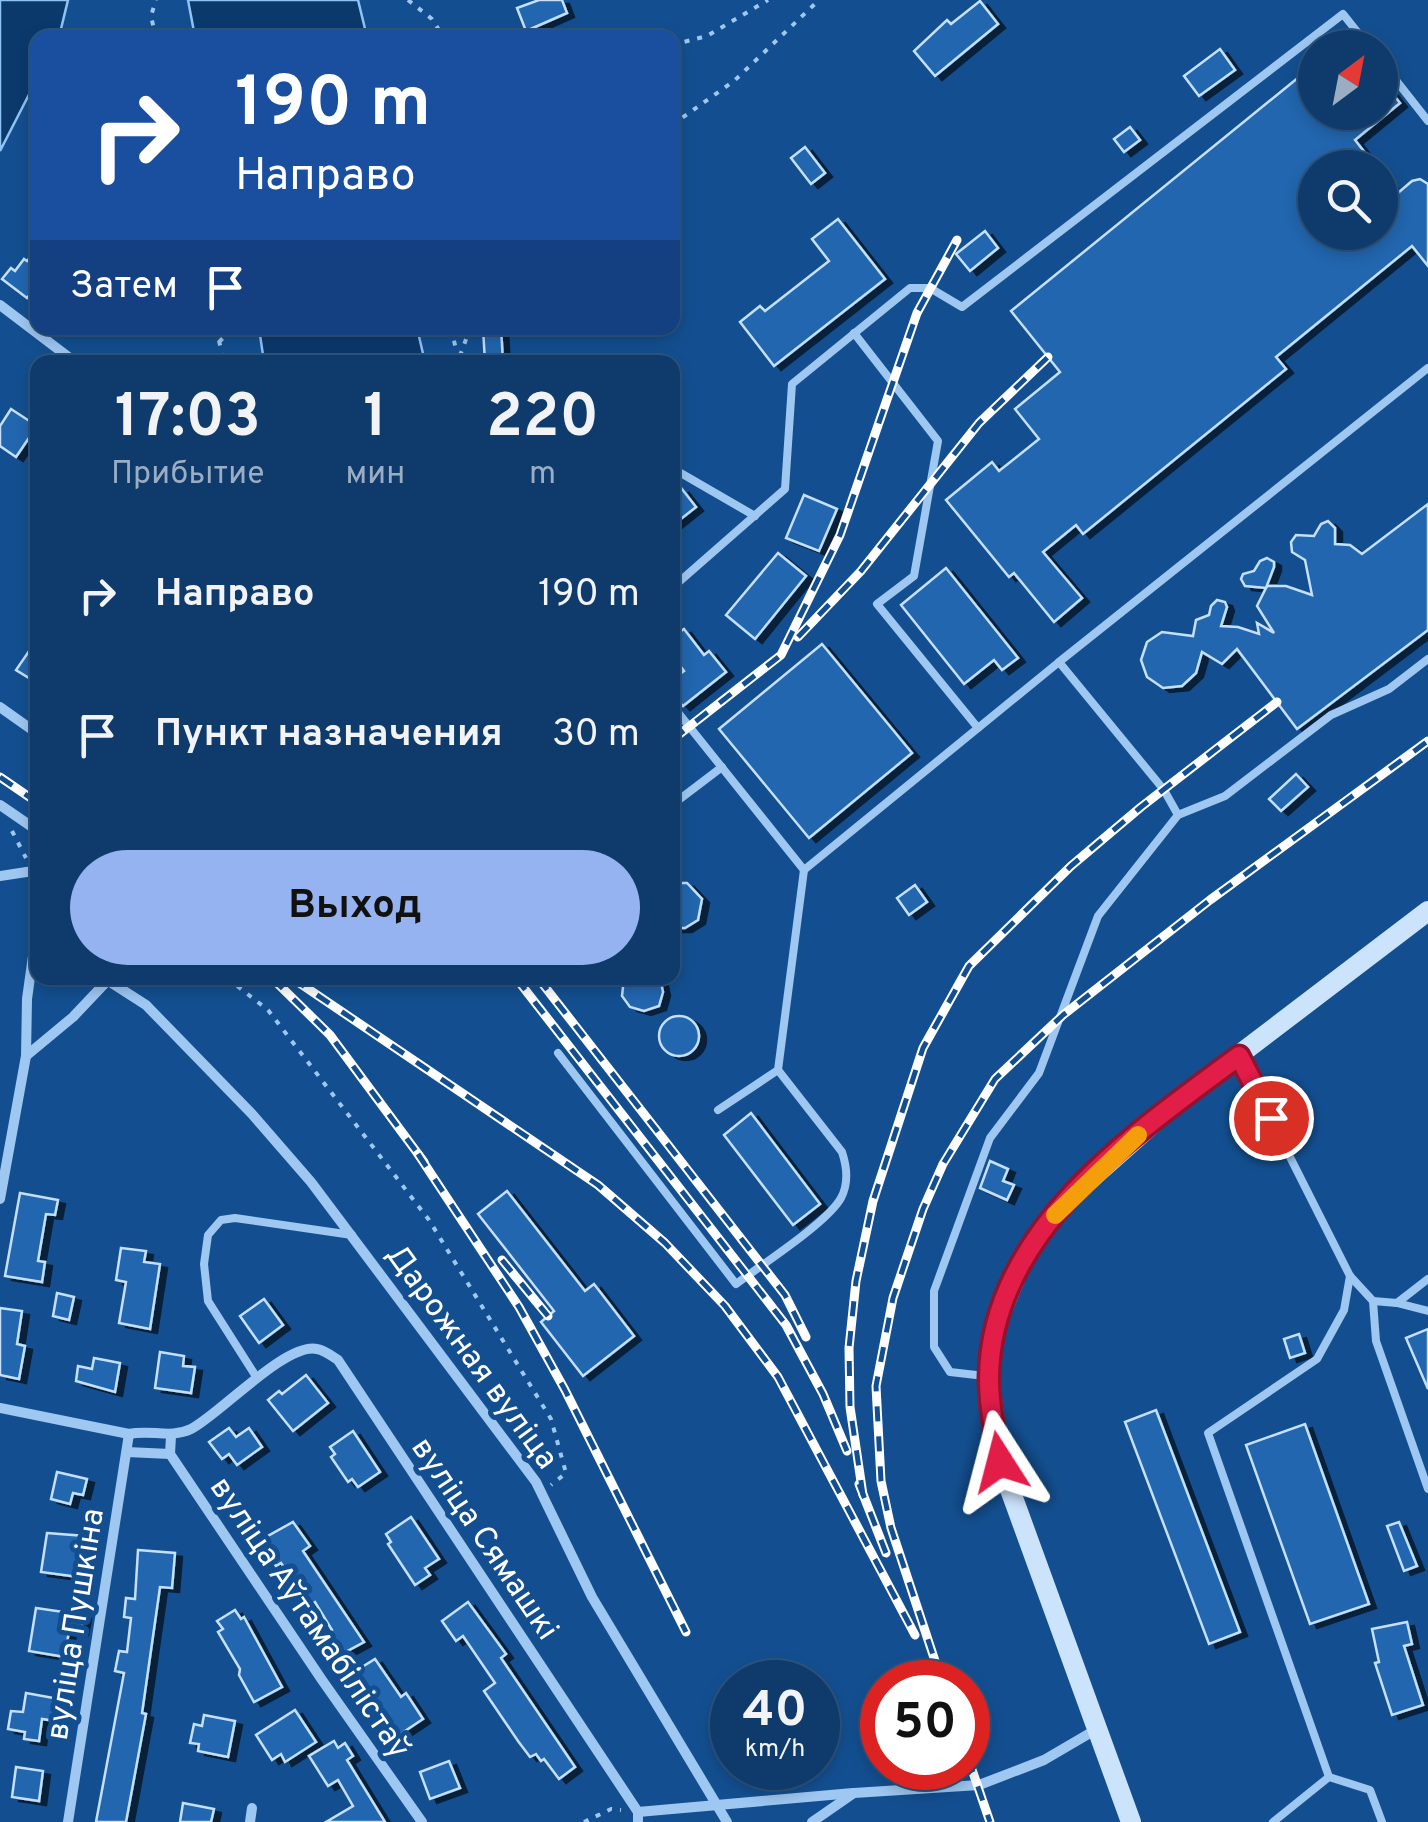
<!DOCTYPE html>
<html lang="ru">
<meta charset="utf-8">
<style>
:root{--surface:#0e3b6c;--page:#1c4674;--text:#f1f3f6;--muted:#9badc2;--line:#2e557f;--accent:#95b2f1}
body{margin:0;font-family:Overpass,sans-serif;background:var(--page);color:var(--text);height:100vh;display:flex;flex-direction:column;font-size:38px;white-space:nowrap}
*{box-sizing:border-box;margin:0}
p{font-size:32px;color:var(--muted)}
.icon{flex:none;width:55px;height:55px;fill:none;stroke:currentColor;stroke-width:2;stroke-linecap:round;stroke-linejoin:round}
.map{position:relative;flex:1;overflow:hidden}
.sheet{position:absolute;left:30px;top:355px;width:650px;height:630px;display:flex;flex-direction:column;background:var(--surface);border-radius:20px;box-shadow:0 5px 15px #0003,0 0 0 2px var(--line)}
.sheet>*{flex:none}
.top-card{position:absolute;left:30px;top:30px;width:650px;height:305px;border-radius:20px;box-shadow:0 5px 15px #0003,0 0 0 2px var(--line);background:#1a4fa0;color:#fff;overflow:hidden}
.needle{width:65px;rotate:32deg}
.buttons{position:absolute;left:1298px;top:30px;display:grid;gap:20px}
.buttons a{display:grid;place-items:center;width:100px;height:100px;border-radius:50%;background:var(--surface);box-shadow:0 5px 15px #0003,0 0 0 2px var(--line);font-size:50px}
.speed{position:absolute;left:710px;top:1660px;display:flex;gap:20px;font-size:50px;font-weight:700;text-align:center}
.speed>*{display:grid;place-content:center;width:130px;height:130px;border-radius:50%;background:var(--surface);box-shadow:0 5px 15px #0003,0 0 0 2px var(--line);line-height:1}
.speed small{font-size:25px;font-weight:400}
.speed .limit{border:15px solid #d22;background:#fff;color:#111}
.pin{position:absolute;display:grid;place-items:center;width:85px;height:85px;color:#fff;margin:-42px;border:5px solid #fff;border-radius:50%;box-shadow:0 2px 10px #0007}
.me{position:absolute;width:110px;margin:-55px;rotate:351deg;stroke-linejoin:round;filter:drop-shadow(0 0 8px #0008)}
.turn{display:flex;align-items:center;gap:35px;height:210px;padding:0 40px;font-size:45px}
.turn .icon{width:130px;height:130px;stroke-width:2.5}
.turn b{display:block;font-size:70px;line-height:85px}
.then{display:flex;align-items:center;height:95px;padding:0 40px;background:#0003;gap:20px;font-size:38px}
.eta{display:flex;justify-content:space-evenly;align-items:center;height:170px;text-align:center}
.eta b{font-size:60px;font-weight:700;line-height:70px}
.action{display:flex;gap:20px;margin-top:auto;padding:20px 40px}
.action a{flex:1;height:115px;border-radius:60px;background:var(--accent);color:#111;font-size:40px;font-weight:700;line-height:115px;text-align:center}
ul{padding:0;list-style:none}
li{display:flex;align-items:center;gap:30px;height:140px;padding:0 40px}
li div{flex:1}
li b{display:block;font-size:38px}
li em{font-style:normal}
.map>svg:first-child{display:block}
</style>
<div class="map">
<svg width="1428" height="1822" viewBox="0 0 1428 1822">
<defs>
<filter id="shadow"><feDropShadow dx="7" dy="4" stdDeviation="0" flood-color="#0009"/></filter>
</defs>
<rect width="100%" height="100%" fill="#134f90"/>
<g fill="#0b396c" stroke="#8fc3f5" stroke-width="2.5">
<path d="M0,0H68L59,37L38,38L37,79L0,151Z"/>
<path d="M188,0H358L367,37H195Z"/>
<path d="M259,328H417L425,362H264Z"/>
</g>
<g fill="#2066af" stroke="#c5e0fc" stroke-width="2.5" filter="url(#shadow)">
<path d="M539,0H562L567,13L526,31L517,8Z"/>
<path d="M980,1L998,24L935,76L914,51L947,20L951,24Z"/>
<path d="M1220,49L1235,70L1199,96L1184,76Z"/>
<path d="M1315,64V112H1380V78L1400,103L1355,140L1377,168H1315V232H1380V172L1398,193L1412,181L1420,179L1428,184V266L1412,246L1276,357L1286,369L1083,534L1076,525L1043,552L1082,598L1054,622L1014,573L1009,577L946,500L992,462L999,471L1039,439L1015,409L1060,372L1011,311Z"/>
<path d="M1130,127L1140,140L1124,152L1114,139Z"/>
<path d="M805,147L825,173L811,184L791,158Z"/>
<path d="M838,219L885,279L774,366L740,322L760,306L765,311L829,261L812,239Z"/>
<path d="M985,231L998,248L970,271L956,254Z"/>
<path d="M38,248V284L27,298L2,279L11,268L15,271L24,259L27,261Z"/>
<path d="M483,328H501L503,362H485Z"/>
<path d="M11,409L37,426L16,457L0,446V426Z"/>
<path d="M682,489L696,507L672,526V496Z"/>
<path d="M804,495L837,509L819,551L786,538Z"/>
<path d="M1428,504V630L1297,729L1237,649L1222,664L1202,652L1196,673L1182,686L1163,688L1147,677L1141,660L1147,642L1162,632L1193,636L1196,620L1209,615L1211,606L1217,600L1225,602L1227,607L1221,626L1238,627L1259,634L1257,623L1274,633L1257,606L1267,586H1286L1312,595L1305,560L1292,552L1291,542L1296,535L1314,536L1321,524L1328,521L1335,528V544L1350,545L1362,554Z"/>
<path d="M778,553L806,576L755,639L726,615Z"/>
<path d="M1267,558L1274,562V567L1266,588L1245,586L1241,579L1243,574L1254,571L1260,561Z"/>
<path d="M946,568L1018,658L1002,670L994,660L964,684L901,605Z"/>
<path d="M684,629L704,655L709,651L726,672L683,706L672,694V680L684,671L672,655V637Z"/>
<path d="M38,638V666L29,678L16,670Z"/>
<path d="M822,644L912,753L809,838L719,729Z"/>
<path d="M1296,774L1308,787L1281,811L1269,799Z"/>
<path d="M672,883H687L702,899L698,920L685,928H672Z"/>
<path d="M915,885L927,902L909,915L897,898Z"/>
<path d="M624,978H660L663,992L659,1006L644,1011L630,1007L622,996Z"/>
<circle cx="679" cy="1036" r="20"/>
<path d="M751,1113L820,1204L793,1225L724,1135Z"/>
<path d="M990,1161L1008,1169L1003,1181L1014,1185L1007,1200L980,1188Z"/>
<path d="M507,1191L585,1291L594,1284L634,1336L583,1376L541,1322L554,1311L478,1214Z"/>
<path d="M20,1193L58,1200L55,1215L46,1214L38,1261L45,1262L42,1282L5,1276Z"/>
<path d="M121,1248L146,1251L144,1262L160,1264L150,1329L119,1323L126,1282L116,1280Z"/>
<path d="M57,1293L74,1297L69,1320L53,1316Z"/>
<path d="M264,1299L283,1325L259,1343L240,1316Z"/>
<path d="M0,1308L22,1311L17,1344L25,1346L19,1379L0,1375Z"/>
<path d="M1428,1329V1389L1406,1338Z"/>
<path d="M1299,1334L1305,1353L1290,1358L1284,1339Z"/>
<path d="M160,1352L184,1356L183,1366L195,1367L191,1393L155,1388Z"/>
<path d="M94,1358L120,1363L115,1392L76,1381L78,1366L92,1369Z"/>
<path d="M306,1375L328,1403L293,1431L268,1400L279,1391L282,1394Z"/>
<path d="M1156,1410L1240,1632L1209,1644L1125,1422Z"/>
<path d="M1305,1424L1369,1604L1310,1624L1246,1445Z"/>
<path d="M229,1428L236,1437L249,1428L262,1447L237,1465L229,1454L222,1459L209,1442Z"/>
<path d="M353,1431L380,1472L358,1487L352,1479L348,1482L331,1457L335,1454L330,1447Z"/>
<path d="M57,1472L87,1479L83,1495L73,1493L70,1504L51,1499Z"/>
<path d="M411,1517L439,1559L425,1568L430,1575L415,1585L388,1544L391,1542L386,1534Z"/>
<path d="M293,1522L310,1546L303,1551L364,1642L338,1656L324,1636L332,1630L315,1602L306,1609L292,1588L296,1585L281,1563L276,1566L259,1541Z"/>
<path d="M1399,1522L1417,1566L1404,1571L1387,1526Z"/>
<path d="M47,1533L85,1536L79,1577L41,1572Z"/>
<path d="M138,1550L175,1553L172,1588L160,1587L142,1713L146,1714L126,1822H96L124,1673L115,1671L119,1651L127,1652L131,1618L124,1617L126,1598L135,1599Z"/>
<path d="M468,1602L506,1654L501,1658L575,1767L559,1779L544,1759L541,1761L536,1754L530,1757L518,1741L484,1691L495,1683L463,1636L456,1641L442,1621Z"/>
<path d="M36,1608L84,1615L81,1631L69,1630L65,1657L29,1651Z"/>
<path d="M235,1610L241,1619L244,1617L282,1687L254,1702L239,1675L240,1669L218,1632L223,1629L217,1621Z"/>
<path d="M1407,1622L1412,1644L1404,1646L1423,1705L1392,1715L1375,1663L1379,1662L1372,1629Z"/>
<path d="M375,1659L401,1697L406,1693L423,1719L399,1735L374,1697L368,1701L351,1674Z"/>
<path d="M26,1693L59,1699L56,1721L42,1719L39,1741L24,1739L25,1732L8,1729L11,1711L23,1712Z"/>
<path d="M295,1710L316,1742L285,1762L281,1754L272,1760L256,1735Z"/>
<path d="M204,1715L235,1721L228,1757L198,1751L199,1744L190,1743L194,1724L202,1726Z"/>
<path d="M334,1741L338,1748L345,1743L353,1756L347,1760L385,1822H326L353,1806L338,1780L328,1786L309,1756Z"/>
<path d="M449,1761L460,1788L430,1799L420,1772Z"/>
<path d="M16,1767L43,1771L39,1801L12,1797Z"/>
<path d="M183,1803L214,1809L211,1822H180Z"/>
</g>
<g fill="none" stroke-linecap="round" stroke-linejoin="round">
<g stroke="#9ec7f2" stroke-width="4" stroke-dasharray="5 8" stroke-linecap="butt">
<path d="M408,0L432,19L444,38"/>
<path d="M156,38L151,16L156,0"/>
<path d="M672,45L707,36L768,0"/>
<path d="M672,125L734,81L819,0"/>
<path d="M216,328L224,362"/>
<path d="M451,328L459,362"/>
<path d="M219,342L233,328"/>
<path d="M460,356L470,328"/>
<path d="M12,831L26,858"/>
<path d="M227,978L268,1010L429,1220L551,1419L566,1473L551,1485"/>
<path d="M584,1822L611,1809L621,1810"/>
</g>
<g stroke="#9ec7f2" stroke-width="8">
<path d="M1380,60L1428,121"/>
<path d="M854,333L938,441L914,576L877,604L978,728"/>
<path d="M672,468L755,516"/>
<path d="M672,588L785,489L792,384L910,288H930L962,307L1343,14L1370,48"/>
<path d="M1059,662L1428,368"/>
<path d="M672,705L804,870L1059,662L1164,790L1178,815"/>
<path d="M672,805L722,767"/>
<path d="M558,1053L736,1284C761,1265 827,1223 841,1198C849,1183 847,1167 842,1152L778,1070"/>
<path d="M1239,1056L1350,1276L1373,1301L1376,1341L1428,1489"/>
<path d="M718,1110L778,1070L804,870"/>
<path d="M1373,1301L1397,1303L1428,1279"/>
<path d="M1397,1303L1428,1311"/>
<path d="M985,1376L950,1372L934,1347V1291L990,1138L1039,1073L1098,916L1178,815L1225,796L1331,715L1389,689L1428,659"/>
<path d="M257,1378L208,1301L204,1264L208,1235L221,1220L235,1218L352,1235"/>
<path d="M1329,1777L1208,1433L1317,1359L1344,1310L1350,1276"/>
<path d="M1329,1777L1370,1790L1382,1822"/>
<path d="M1273,1822L1329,1777"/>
</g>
<g stroke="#9ec7f2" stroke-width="10">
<path d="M0,305L75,362"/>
<path d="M0,707L38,734"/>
<path d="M0,805L38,831"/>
<path d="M38,866L33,871L38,900"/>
<path d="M0,876L33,871"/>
<path d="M104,978L146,1005L252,1114L311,1182L536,1482L592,1597L727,1822"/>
<path d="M26,1056L73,1017L108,980"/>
<path d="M0,1199L26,1056L27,999L38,920"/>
<path d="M0,1408L129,1434C151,1429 170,1439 191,1429C219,1415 286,1342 317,1349C324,1350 332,1356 338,1360L638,1812V1822"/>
<path d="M171,1436L170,1454L322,1680L422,1822"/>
<path d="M127,1452L170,1454"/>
<path d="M638,1812L853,1793"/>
<path d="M68,1822L129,1434"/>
<path d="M250,1822L252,1808"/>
<path d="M812,1822L854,1793L979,1785L1044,1760L1097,1729"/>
</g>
<path stroke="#cce3fc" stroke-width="20" d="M1131,1822L1000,1462L989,1376L995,1327L1024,1258L1068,1199L1177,1102L1428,911"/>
<defs>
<g id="rail">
<path d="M798,637L861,571L979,423L1048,357"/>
<path d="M672,740L781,655L840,535L917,313L957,240"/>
<path d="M0,777L38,803"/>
<path d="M272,978L330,1035L424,1162"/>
<path d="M292,978L598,1185L665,1243L725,1306L778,1377L915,1635"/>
<path d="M516,978L786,1325L823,1394L847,1451"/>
<path d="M538,978L785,1295L806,1337"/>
<path d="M418,1154L519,1307L565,1390L686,1632"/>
<path d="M502,1260L548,1316"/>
<path d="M859,1484L886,1553"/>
<path d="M863,1495L850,1407L849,1348L856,1281L873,1201L923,1048L969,966L1071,866L1141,807L1277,702"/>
<path d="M942,1682L891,1528L881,1481L876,1386L893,1298L923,1209L943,1164L995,1079L1063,1015L1210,900L1428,741"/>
<path d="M968,1758L990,1822"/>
</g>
</defs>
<use href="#rail" stroke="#fff" stroke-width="9"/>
<use href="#rail" stroke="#134f90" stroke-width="5" stroke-dasharray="15" stroke-linecap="butt"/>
</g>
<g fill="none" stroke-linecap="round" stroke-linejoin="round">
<defs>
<path id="route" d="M1000,1462C995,1434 989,1406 989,1378C990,1231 1134,1134 1239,1056L1271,1118"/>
</defs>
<use href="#route" stroke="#92132f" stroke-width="25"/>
<use href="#route" stroke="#e11d48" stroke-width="18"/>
<path stroke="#f59e0b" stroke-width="18" d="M1055,1215L1138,1135"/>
</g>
<g text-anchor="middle" stroke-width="10" stroke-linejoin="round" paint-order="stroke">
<g font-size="32" fill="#fff" stroke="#134f90">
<text transform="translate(473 1356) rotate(54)" y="11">Дарожная вуліца</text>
<text transform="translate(486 1538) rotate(56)" y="11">вуліца Сямашкі</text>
<text transform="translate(311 1617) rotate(56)" y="11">вуліца Аўтамабілістаў</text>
<text transform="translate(74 1624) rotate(-81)" y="11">вуліца Пушкіна</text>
</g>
</g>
</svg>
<div class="buttons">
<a><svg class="needle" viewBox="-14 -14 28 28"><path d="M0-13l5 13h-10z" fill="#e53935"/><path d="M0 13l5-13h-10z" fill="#9badc2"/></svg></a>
<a><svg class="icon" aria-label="search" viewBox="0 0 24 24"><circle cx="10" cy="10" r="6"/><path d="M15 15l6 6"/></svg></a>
</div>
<div class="speed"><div>40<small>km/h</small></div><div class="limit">50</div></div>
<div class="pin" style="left:1271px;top:1118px;background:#d93025"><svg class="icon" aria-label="arrive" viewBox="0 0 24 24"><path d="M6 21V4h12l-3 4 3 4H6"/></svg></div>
<svg class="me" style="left:1000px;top:1462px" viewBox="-20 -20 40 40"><path d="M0-17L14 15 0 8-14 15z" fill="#e11d48" stroke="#fff" stroke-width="4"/></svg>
<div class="top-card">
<div class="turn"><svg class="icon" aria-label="right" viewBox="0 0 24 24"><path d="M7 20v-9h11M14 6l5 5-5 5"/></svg><div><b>190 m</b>Направо</div></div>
<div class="then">Затем<svg class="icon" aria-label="arrive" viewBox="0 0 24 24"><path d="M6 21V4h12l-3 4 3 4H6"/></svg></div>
</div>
<section class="sheet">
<div class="eta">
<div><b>17:03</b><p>Прибытие</p></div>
<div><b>1</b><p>мин</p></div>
<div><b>220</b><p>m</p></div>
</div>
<ul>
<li><svg class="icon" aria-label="right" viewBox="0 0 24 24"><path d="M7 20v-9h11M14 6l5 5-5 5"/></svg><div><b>Направо</b></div><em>190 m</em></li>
<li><svg class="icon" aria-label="arrive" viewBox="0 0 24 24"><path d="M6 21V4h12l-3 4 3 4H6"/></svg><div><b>Пункт назначения</b></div><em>30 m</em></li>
</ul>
<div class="action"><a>Выход</a></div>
</section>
</div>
